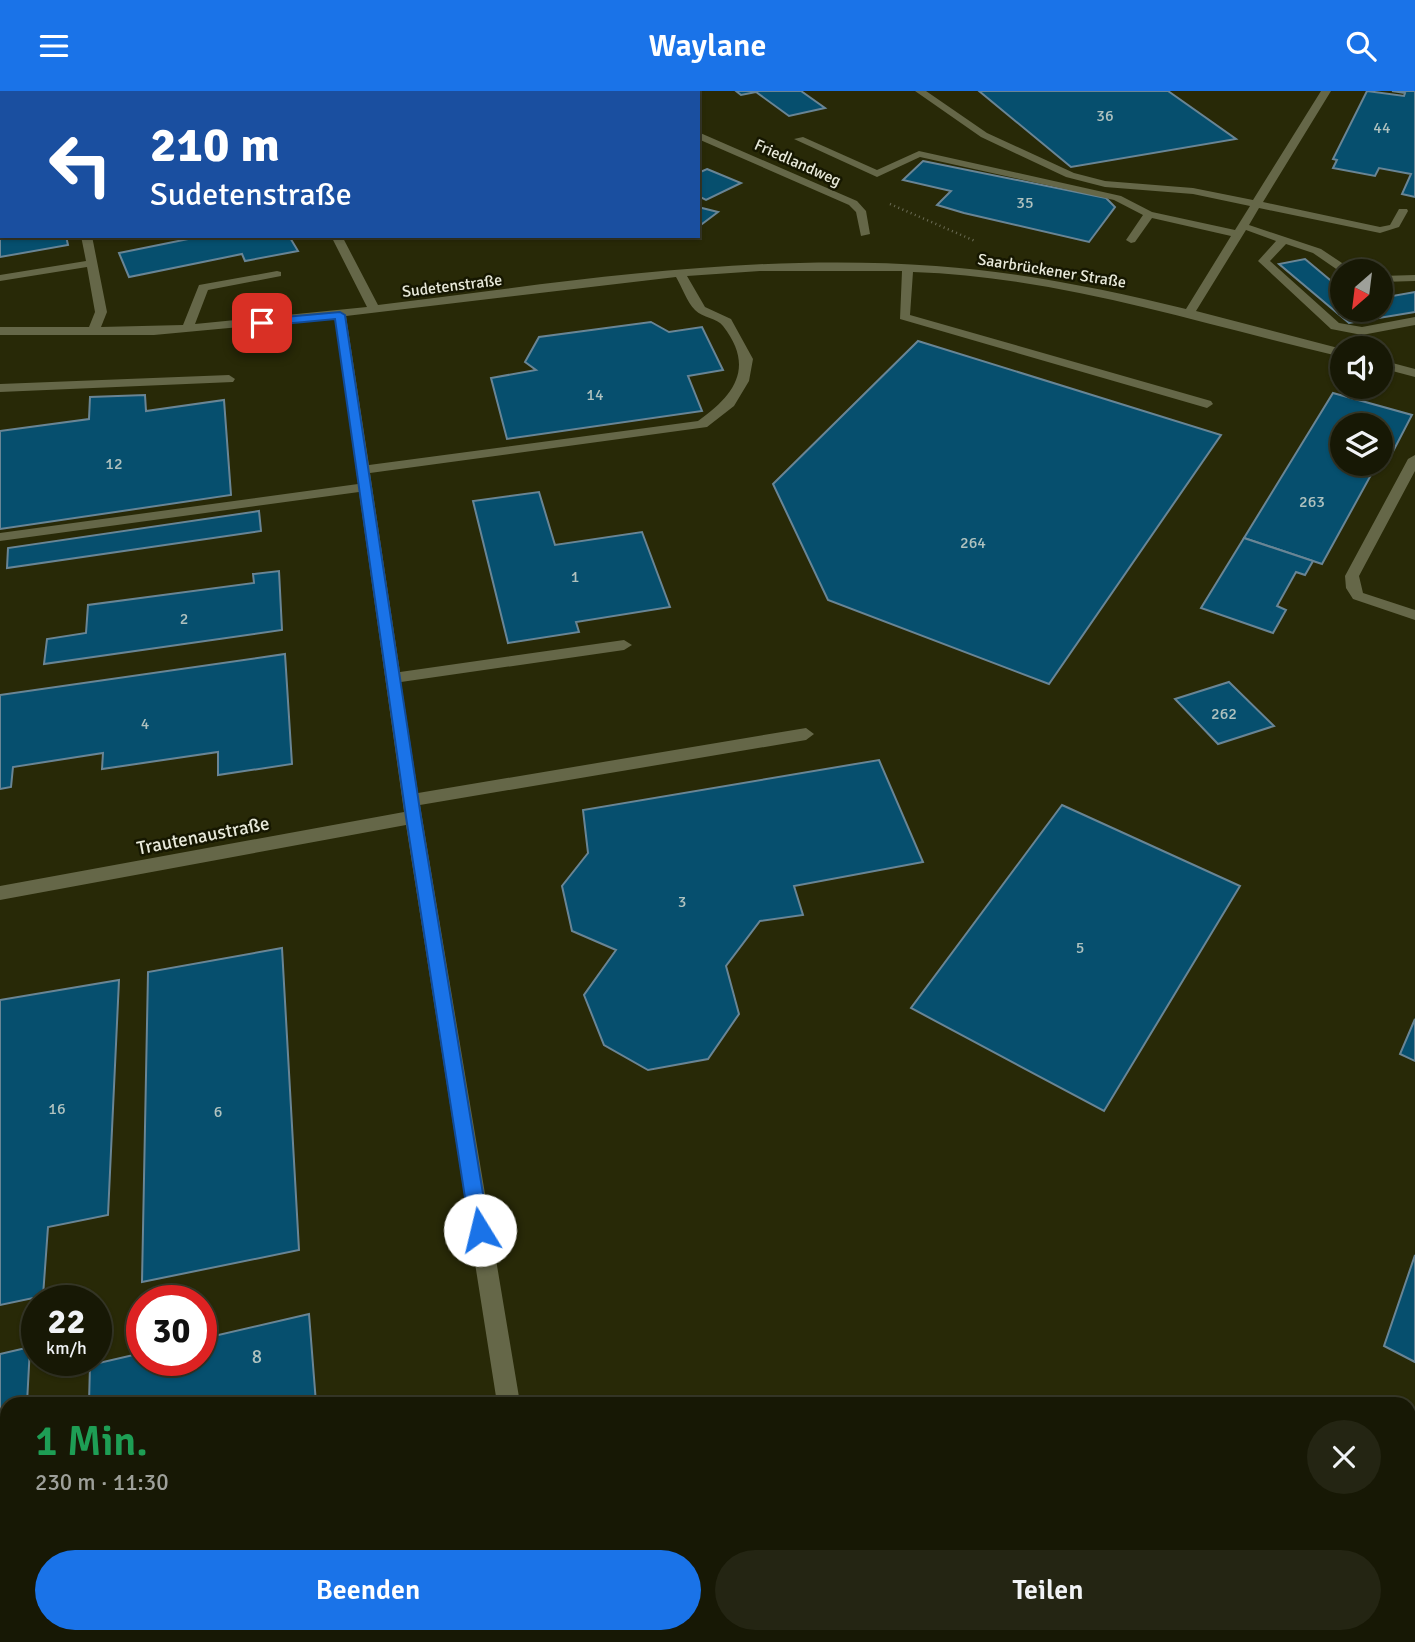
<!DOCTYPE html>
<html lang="de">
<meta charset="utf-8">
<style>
:root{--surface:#171805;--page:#242513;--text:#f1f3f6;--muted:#9ea09a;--line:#363727;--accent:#1a73e8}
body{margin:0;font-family:Signika,sans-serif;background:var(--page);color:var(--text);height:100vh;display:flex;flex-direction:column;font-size:26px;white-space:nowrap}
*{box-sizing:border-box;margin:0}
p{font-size:23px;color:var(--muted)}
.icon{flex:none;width:38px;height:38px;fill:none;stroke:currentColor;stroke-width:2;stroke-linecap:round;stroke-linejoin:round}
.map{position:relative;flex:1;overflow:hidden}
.details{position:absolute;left:0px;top:1306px;width:1416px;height:247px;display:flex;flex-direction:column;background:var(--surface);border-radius:21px 21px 0 0;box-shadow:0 2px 5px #0004,0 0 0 2px var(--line)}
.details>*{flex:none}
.guide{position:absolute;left:0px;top:0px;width:700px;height:147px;box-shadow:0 2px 5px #0004,0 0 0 2px var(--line);background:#1a4fa0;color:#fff;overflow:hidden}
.needle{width:46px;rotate:208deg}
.controls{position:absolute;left:1330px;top:168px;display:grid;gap:14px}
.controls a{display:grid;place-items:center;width:63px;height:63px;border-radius:50%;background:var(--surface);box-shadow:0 2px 5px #0004,0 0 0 2px var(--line);font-size:35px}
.speed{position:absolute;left:21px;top:1194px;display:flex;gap:14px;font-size:35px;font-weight:700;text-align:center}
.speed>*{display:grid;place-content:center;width:91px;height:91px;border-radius:50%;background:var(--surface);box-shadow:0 2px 5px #0004,0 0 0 2px var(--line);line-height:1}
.speed small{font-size:18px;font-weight:400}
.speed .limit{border:10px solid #d22;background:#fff;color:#111}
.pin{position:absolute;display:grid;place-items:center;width:60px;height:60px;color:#fff;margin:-30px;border-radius:14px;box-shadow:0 4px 10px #0006}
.me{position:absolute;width:77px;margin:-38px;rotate:351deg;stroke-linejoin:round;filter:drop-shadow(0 0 5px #0008)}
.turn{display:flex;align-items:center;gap:24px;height:147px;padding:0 35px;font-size:32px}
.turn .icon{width:91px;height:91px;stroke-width:2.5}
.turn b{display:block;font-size:49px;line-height:60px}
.round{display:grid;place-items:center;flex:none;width:74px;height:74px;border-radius:37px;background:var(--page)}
.overview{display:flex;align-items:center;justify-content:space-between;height:119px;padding:0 35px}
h1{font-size:42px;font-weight:600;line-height:52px;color:#1e9e55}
.cta{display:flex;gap:14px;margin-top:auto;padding:14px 35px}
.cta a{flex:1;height:80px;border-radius:42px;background:var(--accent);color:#fff;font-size:28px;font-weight:600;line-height:80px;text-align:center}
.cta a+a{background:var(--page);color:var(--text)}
header{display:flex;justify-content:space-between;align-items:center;height:91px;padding:0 35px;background:var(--accent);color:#fff;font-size:32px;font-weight:600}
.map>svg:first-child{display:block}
</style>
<header><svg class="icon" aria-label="menu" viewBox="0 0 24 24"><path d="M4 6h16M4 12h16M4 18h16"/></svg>Waylane<svg class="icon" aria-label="search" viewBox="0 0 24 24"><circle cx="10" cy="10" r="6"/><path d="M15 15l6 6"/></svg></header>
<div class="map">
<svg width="1415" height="1551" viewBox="0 0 1415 1551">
<rect width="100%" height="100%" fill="#1f2007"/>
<path fill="#282907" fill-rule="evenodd" d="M0,0H1415V1551H0ZM2,2H698V145H2ZM1342,180H1381V219H1342ZM1342,257H1381V296H1342ZM1342,334H1381V373H1342ZM37,1209H96V1269H37ZM142,1209H201V1269H142ZM7,1312H1409V1545H7Z"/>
<g fill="#064f6e" stroke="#698595" stroke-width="2">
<path d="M82,0H323L324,2H83Z"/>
<path d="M460,0H537L540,2H450Z"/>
<path d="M736,0H801L825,17L789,25L756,1L741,4Z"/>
<path d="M979,0H1168L1236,48L1071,76Z"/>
<path d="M1367,0L1404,5L1405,2L1392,0H1415V106L1402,103L1411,83L1379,77L1375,85L1333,77L1337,69L1333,68Z"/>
<path d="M923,70L1106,107L1115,116L1089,151L964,122L937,114L951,100L903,89Z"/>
<path d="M707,78L741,92L706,109L698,105V82Z"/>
<path d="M0,104L2,145H66L68,154L0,166Z"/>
<path d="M698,116L718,121L698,136Z"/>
<path d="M203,145H289L298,160L245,170L242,163L129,186L119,162Z"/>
<path d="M1305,168L1342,199V219H1381V207L1415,201V221L1349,232L1279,173Z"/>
<path d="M651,231L669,241L702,236L723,279L688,285L702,320L507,348L491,287L536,279L525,271L539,246Z"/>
<path d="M918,250L1221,344L1049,593L828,509L773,393Z"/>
<path d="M1333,302L1412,324L1388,370L1381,368V334H1342V373H1377L1322,473L1244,447Z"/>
<path d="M145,304L146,320L224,309L231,404L0,438V340L89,328L90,306Z"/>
<path d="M539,401L555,454L642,441L670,516L576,531L579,541L508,552L473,410Z"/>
<path d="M259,420L261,440L7,477L8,457Z"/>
<path d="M1244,447L1313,470L1305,484L1296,481L1277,515L1286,519L1273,542L1201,517Z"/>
<path d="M279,480L282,539L44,573L47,548L86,542L88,514L254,492L253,483Z"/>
<path d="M285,563L292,673L218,684V661L102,678L103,662L13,676L11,696L0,698V604Z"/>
<path d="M1229,591L1274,635L1218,653L1175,608Z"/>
<path d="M879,669L923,771L794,795L803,824L760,830L726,875L739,923L708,968L648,979L604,954L584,904L616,859L572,840L562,795L588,762L583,719Z"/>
<path d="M1062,714L1240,795L1104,1020L911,917Z"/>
<path d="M282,857L299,1159L142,1191L148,881Z"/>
<path d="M119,889L108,1124L48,1136L43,1205L0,1214V909Z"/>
<path d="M1415,928V970L1400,963Z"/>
<path d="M1415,1164V1271L1384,1255Z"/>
<path d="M309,1223L316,1312H89L90,1274L142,1262V1269H201V1248Z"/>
<path d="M30,1256L27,1312H7V1545H13L12,1551H0V1263Z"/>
<path d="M1409,1491L1415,1495V1551H1041L1043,1545H1409Z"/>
<path d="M83,1545H335L336,1551H83Z"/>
</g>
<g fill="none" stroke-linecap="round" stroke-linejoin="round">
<path stroke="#6c6d57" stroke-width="2.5" stroke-dasharray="1 3.5" stroke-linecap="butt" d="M890,113L975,150"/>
<g fill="#656748" fill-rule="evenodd">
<path d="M593,0H605L607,2H595Z"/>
<path d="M915,0H926L987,42L1074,82L1105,90L1193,97L1253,109L1321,0H1331L1263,111L1380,136L1390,134L1399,118H1407L1408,120L1399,136L1380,142L1259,117L1249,134L1321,158L1351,178L1352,180L1342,182L1313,162L1286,153L1270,170L1339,232L1362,236L1415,226V234L1362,244L1331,238L1258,170L1276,150L1246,139L1196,220L1342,258V266C1200,233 1061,186 913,181L910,224L1211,310L1213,313L1207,317L900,228L902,180H760L687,185L705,216L731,228L753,268L749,290L734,315L707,336L370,382L400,581L624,549L632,554L624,559L401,591L418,702L806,637L814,643L806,649L420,714L520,1312H497L406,734L0,809V795L404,721L359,401L0,450V442L358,393L335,227L154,244H0V236H89L95,221L87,176L0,190V184L86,170L81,145H92L107,221L101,236L183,234L199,194L277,180L281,181V185L208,199L195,233L367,216L331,145H342L378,214C563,191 750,161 936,175C1021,181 1104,198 1186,218L1231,145L1152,127L1135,151L1131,152L1126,149L1143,124L1114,109L920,66L877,86L794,48L803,46L877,79L919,60L1121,105L1152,121L1235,139L1250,115L1193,103L1105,96L1066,86L981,46ZM676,186C682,196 687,211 695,219C703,227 717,227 723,235C755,276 735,304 698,330L369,374L346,225Z"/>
<rect x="0" y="12" width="2" height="6"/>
<path d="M698,41L857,110L866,120L870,143L861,145L856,121L849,114L698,48Z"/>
<path d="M1415,184V190L1381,191V185Z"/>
<path d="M1381,269L1415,278V286L1381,277Z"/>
<path d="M229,284L235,288L233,291L0,301V293Z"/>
<path d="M1415,364V380L1359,485L1363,502L1415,519V529L1353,508L1346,497L1345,485L1408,368Z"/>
<path d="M532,1545H558L559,1551H533Z"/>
<path d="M734,1545H760L761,1551H735Z"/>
</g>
</g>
<path fill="#1a73e8" stroke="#114b97" stroke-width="2" d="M340,221L345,224L421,726L489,1139L487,1146L480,1148L473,1146L470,1139L406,726L335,228L262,235L256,232L262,228Z"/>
<g text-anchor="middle" stroke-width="5" stroke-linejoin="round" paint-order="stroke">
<g font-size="16" fill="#b0c2bf">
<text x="1105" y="30">36</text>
<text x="1382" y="42">44</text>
<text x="1025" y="117">35</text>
<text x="595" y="309">14</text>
<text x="114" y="378">12</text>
<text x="1312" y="416">263</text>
<text x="973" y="457">264</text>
<text x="575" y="491">1</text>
<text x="184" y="533">2</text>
<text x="1224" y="628">262</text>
<text x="145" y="638">4</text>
<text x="682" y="816">3</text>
<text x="1080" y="862">5</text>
<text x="57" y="1023">16</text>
<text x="218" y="1026">6</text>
</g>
<g font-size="16" fill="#e8e9da" stroke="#161701">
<text transform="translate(798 71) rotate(24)" y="6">Friedlandweg</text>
<text transform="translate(1052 179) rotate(9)" y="6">Saarbrückener Straße</text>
<text transform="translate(452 194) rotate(-7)" y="6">Sudetenstraße</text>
</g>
<g font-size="19" fill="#e8e9da" stroke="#161701">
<text transform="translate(203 744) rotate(-11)" y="7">Trautenaustraße</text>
</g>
<g font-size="19" fill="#b0c2bf">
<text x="257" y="1272">8</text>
</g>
</g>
</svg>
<div class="controls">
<a><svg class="needle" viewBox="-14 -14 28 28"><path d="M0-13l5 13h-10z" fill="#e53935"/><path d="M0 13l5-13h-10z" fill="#9ea09a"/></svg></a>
<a><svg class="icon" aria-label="sound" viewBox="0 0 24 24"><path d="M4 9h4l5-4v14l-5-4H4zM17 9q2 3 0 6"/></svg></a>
<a><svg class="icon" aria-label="layers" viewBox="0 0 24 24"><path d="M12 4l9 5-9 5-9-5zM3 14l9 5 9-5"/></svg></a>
</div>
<div class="speed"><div>22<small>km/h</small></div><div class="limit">30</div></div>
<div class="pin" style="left:262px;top:232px;background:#d93025"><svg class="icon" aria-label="arrive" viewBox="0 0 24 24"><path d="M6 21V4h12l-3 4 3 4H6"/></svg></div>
<svg class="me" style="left:480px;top:1139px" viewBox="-20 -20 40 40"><circle r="19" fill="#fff"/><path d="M0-13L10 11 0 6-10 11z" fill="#1a73e8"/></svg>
<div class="guide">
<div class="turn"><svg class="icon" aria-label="left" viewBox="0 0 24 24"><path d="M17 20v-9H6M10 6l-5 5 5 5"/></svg><div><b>210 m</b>Sudetenstraße</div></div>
</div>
<section class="details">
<div class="overview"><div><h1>1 Min.</h1><p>230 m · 11:30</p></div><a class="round"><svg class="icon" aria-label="close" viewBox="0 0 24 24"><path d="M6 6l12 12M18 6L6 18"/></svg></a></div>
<div class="cta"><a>Beenden</a><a>Teilen</a></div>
</section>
</div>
